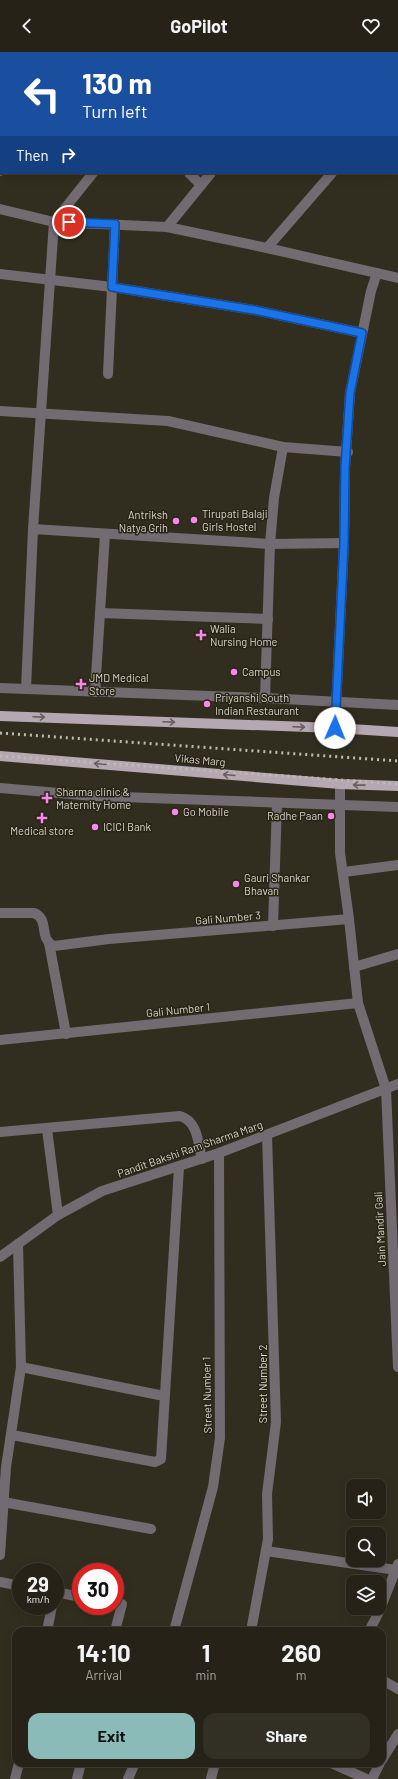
<!DOCTYPE html>
<style>
:root{--surface:#262217;--page:#322f24;--text:#f1f3f6;--muted:#a4a4a1;--line:#423f36;--accent:#8bbbb9}
body{margin:0;font-family:Barlow,sans-serif;background:var(--page);color:var(--text);height:100vh;display:flex;flex-direction:column;font-size:15px;white-space:nowrap}
*{box-sizing:border-box;margin:0}
p{font-size:13px;color:var(--muted)}
.icon{flex:none;width:22px;height:22px;fill:none;stroke:currentColor;stroke-width:2;stroke-linecap:round;stroke-linejoin:round}
.map{position:relative;flex:1;overflow:hidden}
.sheet{position:absolute;left:12px;top:1575px;width:374px;height:140px;display:flex;flex-direction:column;background:var(--surface);border-radius:12px;box-shadow:0 2px 10px #0003,0 0 0 1px var(--line)}
.sheet>*{flex:none}
.hud{position:absolute;left:0px;top:0px;width:398px;height:122px;box-shadow:0 2px 10px #0003,0 0 0 1px var(--line);background:#1a4fa0;color:#fff;overflow:hidden}
.fabs{position:absolute;left:346px;top:1427px;display:grid;gap:8px}
.fabs a{display:grid;place-items:center;width:40px;height:40px;border-radius:8px;background:var(--surface);box-shadow:0 2px 10px #0003,0 0 0 1px var(--line);font-size:20px}
.speed{position:absolute;left:12px;top:1511px;display:flex;gap:8px;font-size:20px;font-weight:700;text-align:center}
.speed>*{display:grid;place-content:center;width:52px;height:52px;border-radius:50%;background:var(--surface);box-shadow:0 2px 10px #0003,0 0 0 1px var(--line);line-height:1}
.speed small{font-size:10px;font-weight:400}
.speed .limit{border:6px solid #d22;background:#fff;color:#111}
.pin{position:absolute;display:grid;place-items:center;width:34px;height:34px;color:#fff;margin:-17px;border:2px solid #fff;border-radius:50%;box-shadow:0 1px 4px #0007}
.me{position:absolute;width:44px;margin:-22px;rotate:1deg;stroke-linejoin:round;filter:drop-shadow(0 0 3px #0008)}
.turn{display:flex;align-items:center;gap:14px;height:84px;padding:0 16px;font-size:18px}
.turn .icon{width:52px;height:52px;stroke-width:2.5}
.turn b{display:block;font-size:28px;line-height:34px}
.then{display:flex;align-items:center;height:38px;padding:0 16px;background:#0003;gap:8px;font-size:15px}
.eta{display:flex;justify-content:space-evenly;align-items:center;height:68px;text-align:center}
.eta b{font-size:24px;font-weight:700;line-height:28px}
.button{display:flex;gap:8px;margin-top:auto;padding:8px 16px}
.button a{flex:1;height:46px;border-radius:12px;background:var(--accent);color:#111;font-size:16px;font-weight:700;line-height:46px;text-align:center}
.button a+a{background:var(--page);color:var(--text)}
header{display:flex;justify-content:space-between;align-items:center;height:52px;padding:0 16px;background:var(--surface);font-size:18px;font-weight:700}
.map>svg:first-child{display:block}
</style>
<header><svg class="icon" aria-label="back" viewBox="0 0 24 24"><path d="M15 5l-7 7 7 7"/></svg>GoPilot<svg class="icon" aria-label="heart" viewBox="0 0 24 24"><path d="M12 20l-8-8c-3-5 5-10 8-4 3-6 11-1 8 4z"/></svg></header>
<div class="map">
<svg width="398" height="1727" viewBox="0 0 398 1727">
<rect width="100%" height="100%" fill="#322e1f"/>
<g fill="none" stroke-linecap="round" stroke-linejoin="round">
<g stroke="#726b71" stroke-width="10">
<path d="M34,0L35,1"/>
<path d="M322,0L323,1"/>
<path d="M91,1V0"/>
<path d="M189,1V0"/>
<path d="M304,1V0"/>
<path d="M397,45L398,44"/>
<path d="M397,74L398,75"/>
<path d="M0,119L1,118"/>
<path d="M189,121L201,133"/>
<path d="M0,157L54,170L167,175L267,196L398,226"/>
<path d="M167,175L211,121"/>
<path d="M267,196L332,121"/>
<path d="M0,222L112,235L254,258L362,281"/>
<path d="M108,322L115,172"/>
<path d="M0,359L168,369L283,395L348,400"/>
<path d="M33,477L54,170L93,121"/>
<path d="M100,561L268,567"/>
<path d="M0,636L265,646L398,653"/>
<path d="M26,637L33,477L270,492L344,491"/>
<path d="M95,640L105,482"/>
<path d="M265,646L270,492L274,446L283,395"/>
<path d="M335,676L344,491L345,416L350,341L371,239L377,221"/>
<path d="M340,732V801L349,867L358,951L386,1037L398,1315"/>
<path d="M0,736L94,744L398,755"/>
<path d="M344,820L398,813"/>
<path d="M0,861H34C50,867 38,887 54,894L109,887L349,867"/>
<path d="M273,874L277,751"/>
<path d="M49,891L66,982"/>
<path d="M354,915L398,902"/>
<path d="M0,988L358,951"/>
<path d="M47,1077L58,1163"/>
<path d="M0,1080L180,1064C198,1069 198,1091 202,1107"/>
<path d="M0,1205L58,1163L102,1139L219,1101L398,1032"/>
<path d="M21,1315L164,1344"/>
<path d="M12,1383L155,1410L161,1407L179,1115"/>
<path d="M3,1450L151,1477"/>
<path d="M266,1499L396,1518"/>
<path d="M0,1503L6,1415L21,1315L18,1192"/>
<path d="M0,1530L21,1534"/>
<path d="M55,1540L81,1545"/>
<path d="M47,1579L52,1554"/>
<path d="M115,1579L122,1552L115,1551"/>
<path d="M174,1579L213,1435L220,1386L219,1101"/>
<path d="M251,1579L268,1487L267,1442L276,1370L267,1083"/>
<path d="M369,1579L379,1560L398,1512"/>
<path d="M382,1628L398,1637"/>
<path d="M382,1708L398,1682"/>
<path d="M331,1711L367,1727"/>
<path d="M15,1727L19,1711"/>
<path d="M77,1727L81,1711"/>
<path d="M128,1727L135,1711"/>
<path d="M211,1727L215,1711"/>
<path d="M372,1727L380,1711"/>
</g>
<g stroke="#b6a8b3" stroke-width="10">
<path d="M0,664L335,676L398,680"/>
<path d="M0,704L340,732L398,734"/>
</g>
<g stroke="#bebbb1" stroke-width="3" stroke-dasharray="2 4" stroke-linecap="butt">
<path d="M0,681L398,709"/>
<path d="M0,704L398,732"/>
</g>
</g>
<defs><path id="oneway-shaft" d="M-6 0H5M1.5-3L5.5 0L1.5 3" fill="none" stroke-width="1.6" stroke-linecap="round" stroke-linejoin="round"/></defs>
<g stroke="#685f5d">
<use href="#oneway-shaft" transform="translate(39 665) rotate(2)"/>
<use href="#oneway-shaft" transform="translate(169 670) rotate(2)"/>
<use href="#oneway-shaft" transform="translate(299 675) rotate(2)"/>
<use href="#oneway-shaft" transform="translate(100 712) rotate(-175)"/>
<use href="#oneway-shaft" transform="translate(229 723) rotate(-175)"/>
<use href="#oneway-shaft" transform="translate(359 733) rotate(-179)"/>
</g>
<g fill="none" stroke-linecap="round" stroke-linejoin="round">
<defs>
<path id="route" d="M69,170L115,172L112,235L254,258L362,281L350,341L345,416L344,491L335,676"/>
</defs>
<use href="#route" stroke="#114b97" stroke-width="10"/>
<use href="#route" stroke="#1a73e8" stroke-width="7"/>
</g>
<g fill="#f888ea" stroke="#282416" stroke-width="1.5">
<circle cx="194" cy="468" r="4"/>
<circle cx="176" cy="469" r="4"/>
<path d="M199 577h4v4h4v4h-4v4h-4v-4h-4v-4h4z"/>
<circle cx="234" cy="620" r="4"/>
<path d="M79 626h4v4h4v4h-4v4h-4v-4h-4v-4h4z"/>
<circle cx="207" cy="652" r="4"/>
<path d="M45 740h4v4h4v4h-4v4h-4v-4h-4v-4h4z"/>
<circle cx="175" cy="760" r="4"/>
<circle cx="331" cy="764" r="4"/>
<path d="M40 760h4v4h4v4h-4v4h-4v-4h-4v-4h4z"/>
<circle cx="95" cy="775" r="4"/>
<circle cx="236" cy="832" r="4"/>
</g>
<g text-anchor="middle" stroke-width="3" stroke-linejoin="round" paint-order="stroke">
<g font-size="11" fill="#d7d4cb" stroke="#282416" text-anchor="start">
<text x="202" y="466">Tirupati Balaji<tspan x="202" dy="13">Girls Hostel</tspan></text>
<text x="168" y="467" text-anchor="end">Antriksh<tspan x="168" dy="13">Natya Grih</tspan></text>
<text x="210" y="581">Walia<tspan x="210" dy="13">Nursing Home</tspan></text>
<text x="242" y="624">Campus</text>
<text x="89" y="630">JMD Medical<tspan x="89" dy="13">Store</tspan></text>
<text x="215" y="650">Priyanshi South<tspan x="215" dy="13">Indian Restaurant</tspan></text>
<text x="56" y="744">Sharma clinic &amp;<tspan x="56" dy="13">Maternity Home</tspan></text>
<text x="183" y="764">Go Mobile</text>
<text x="323" y="768" text-anchor="end">Radhe Paan</text>
<text x="103" y="779">ICICI Bank</text>
<text x="42" y="783" text-anchor="middle">Medical store</text>
<text x="244" y="830">Gauri Shankar<tspan x="244" dy="13">Bhavan</tspan></text>
</g>
<g font-size="11" fill="#d7d4cb" stroke="#282416">
<text transform="translate(200 708) rotate(5)" y="4">Vikas Marg</text>
<text transform="translate(228 866) rotate(-5)" y="4">Gali Number 3</text>
<text transform="translate(178 958) rotate(-6)" y="4">Gali Number 1</text>
<text transform="translate(190 1097) rotate(-19)" y="4">Pandit Bakshi Ram Sharma Marg</text>
<text transform="translate(380 1177) rotate(-93)" y="4">Jain Mandir Gali</text>
<text transform="translate(263 1332) rotate(-90)" y="4">Street Number 2</text>
<text transform="translate(207 1343) rotate(-91)" y="4">Street Number 1</text>
</g>
</g>
</svg>
<div class="fabs">
<a><svg class="icon" aria-label="sound" viewBox="0 0 24 24"><path d="M4 9h4l5-4v14l-5-4H4zM17 9q2 3 0 6"/></svg></a>
<a><svg class="icon" aria-label="search" viewBox="0 0 24 24"><circle cx="10" cy="10" r="6"/><path d="M15 15l6 6"/></svg></a>
<a><svg class="icon" aria-label="layers" viewBox="0 0 24 24"><path d="M12 4l9 5-9 5-9-5zM3 14l9 5 9-5"/></svg></a>
</div>
<div class="speed"><div>29<small>km/h</small></div><div class="limit">30</div></div>
<div class="pin" style="left:69px;top:170px;background:#d93025"><svg class="icon" aria-label="arrive" viewBox="0 0 24 24"><path d="M6 21V4h12l-3 4 3 4H6"/></svg></div>
<svg class="me" style="left:335px;top:676px" viewBox="-20 -20 40 40"><circle r="19" fill="#fff"/><path d="M0-13L10 11 0 6-10 11z" fill="#1a73e8"/></svg>
<div class="hud">
<div class="turn"><svg class="icon" aria-label="left" viewBox="0 0 24 24"><path d="M17 20v-9H6M10 6l-5 5 5 5"/></svg><div><b>130 m</b>Turn left</div></div>
<div class="then">Then<svg class="icon" aria-label="right" viewBox="0 0 24 24"><path d="M7 20v-9h11M14 6l5 5-5 5"/></svg></div>
</div>
<section class="sheet">
<div class="eta">
<div><b>14:10</b><p>Arrival</p></div>
<div><b>1</b><p>min</p></div>
<div><b>260</b><p>m</p></div>
</div>
<div class="button"><a>Exit</a><a>Share</a></div>
</section>
</div>
